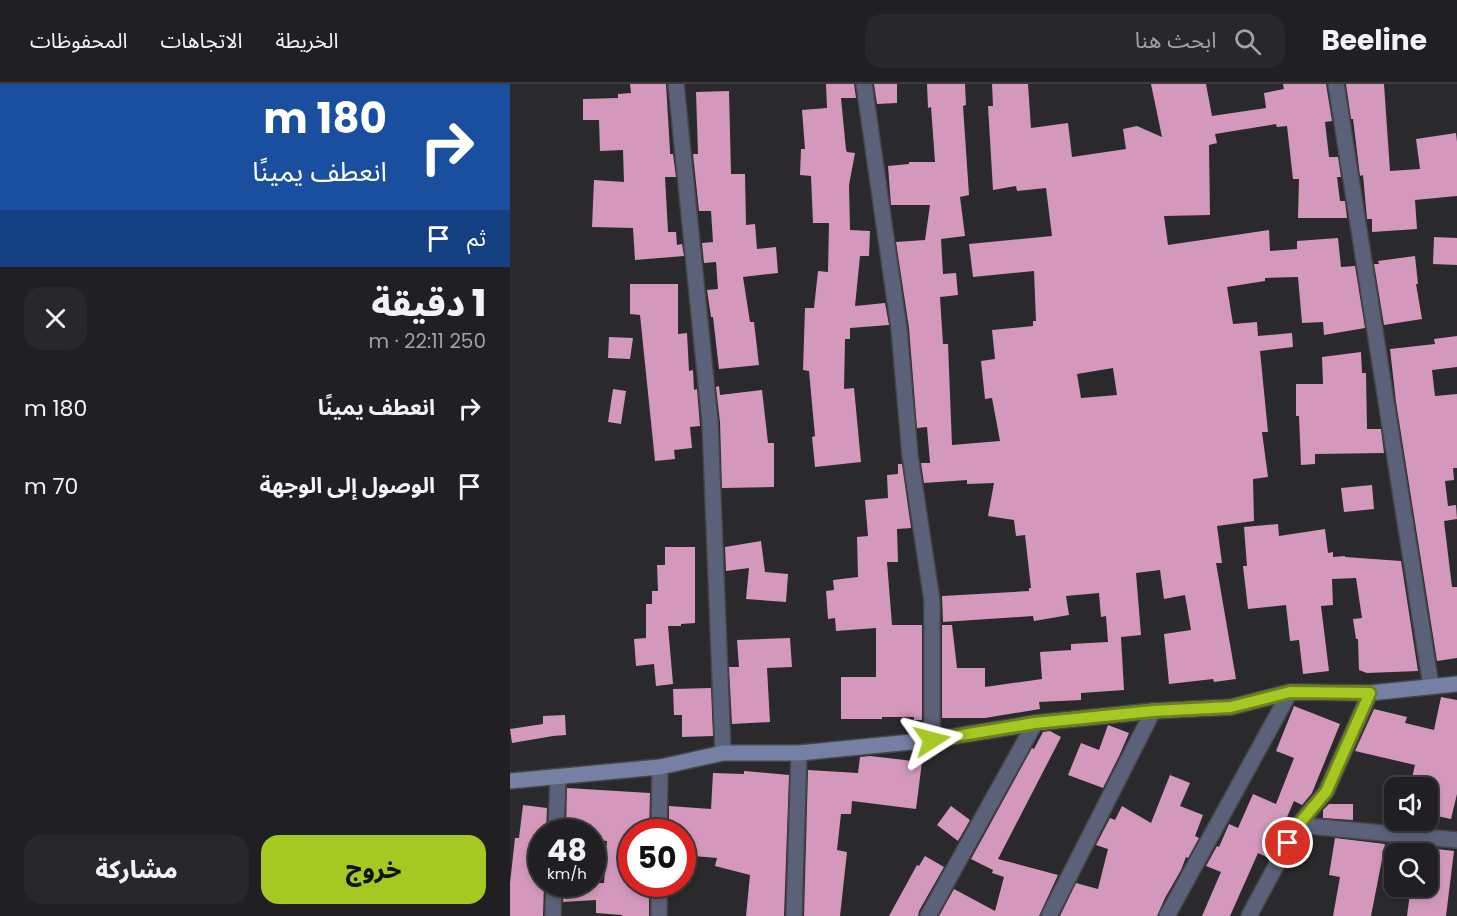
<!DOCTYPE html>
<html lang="ar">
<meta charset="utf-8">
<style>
:root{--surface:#201f21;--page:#28272a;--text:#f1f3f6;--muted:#a2a2a5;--line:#3d3d3f;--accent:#a6c822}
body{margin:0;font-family:Poppins,"Noto Sans Arabic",sans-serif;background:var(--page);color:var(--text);direction:rtl;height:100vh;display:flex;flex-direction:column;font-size:22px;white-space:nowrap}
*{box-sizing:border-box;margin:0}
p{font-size:20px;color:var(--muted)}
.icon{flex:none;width:33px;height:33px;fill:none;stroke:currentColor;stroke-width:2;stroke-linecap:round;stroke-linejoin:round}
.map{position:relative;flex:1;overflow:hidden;direction:ltr}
.drawer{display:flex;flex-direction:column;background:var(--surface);width:510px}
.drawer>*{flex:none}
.banner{background:#1a4fa0;color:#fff;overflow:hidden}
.fabs{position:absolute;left:874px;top:693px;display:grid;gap:12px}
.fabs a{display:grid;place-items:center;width:54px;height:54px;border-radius:12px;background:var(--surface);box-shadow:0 3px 9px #0003,0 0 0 2px var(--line);font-size:30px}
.speed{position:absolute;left:18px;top:735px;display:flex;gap:12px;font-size:30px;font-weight:700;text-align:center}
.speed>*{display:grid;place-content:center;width:78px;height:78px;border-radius:50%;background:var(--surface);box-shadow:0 3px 9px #0003,0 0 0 2px var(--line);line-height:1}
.speed small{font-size:15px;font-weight:400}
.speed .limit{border:9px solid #d22;background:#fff;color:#111}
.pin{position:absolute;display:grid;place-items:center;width:51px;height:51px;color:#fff;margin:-26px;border:3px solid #fff;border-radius:50%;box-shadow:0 2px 6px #0007}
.me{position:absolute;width:66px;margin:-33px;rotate:81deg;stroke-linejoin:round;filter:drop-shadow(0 0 4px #0008)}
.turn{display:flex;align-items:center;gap:21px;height:126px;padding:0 24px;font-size:27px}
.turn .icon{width:78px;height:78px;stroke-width:2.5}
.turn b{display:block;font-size:42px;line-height:51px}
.then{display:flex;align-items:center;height:57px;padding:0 24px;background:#0003;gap:12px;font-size:22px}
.round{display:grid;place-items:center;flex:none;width:63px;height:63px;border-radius:18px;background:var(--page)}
.headline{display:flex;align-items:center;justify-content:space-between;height:102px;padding:0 24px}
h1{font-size:36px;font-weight:800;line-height:45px}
.primary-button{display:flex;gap:12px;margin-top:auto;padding:12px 24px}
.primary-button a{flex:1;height:69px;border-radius:18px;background:var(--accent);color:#111;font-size:24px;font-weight:800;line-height:69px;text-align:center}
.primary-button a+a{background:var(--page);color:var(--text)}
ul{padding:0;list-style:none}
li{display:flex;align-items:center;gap:18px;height:78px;padding:0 24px}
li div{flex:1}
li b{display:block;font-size:22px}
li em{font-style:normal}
header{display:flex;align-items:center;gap:36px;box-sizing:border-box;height:84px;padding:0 30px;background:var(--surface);border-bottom:2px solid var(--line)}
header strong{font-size:28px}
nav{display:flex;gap:33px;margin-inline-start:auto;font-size:21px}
.search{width:420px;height:54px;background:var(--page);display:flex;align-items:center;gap:15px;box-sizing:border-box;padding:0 21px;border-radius:18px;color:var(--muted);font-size:22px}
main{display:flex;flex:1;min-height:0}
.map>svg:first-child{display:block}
</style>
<header>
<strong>Beeline</strong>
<div class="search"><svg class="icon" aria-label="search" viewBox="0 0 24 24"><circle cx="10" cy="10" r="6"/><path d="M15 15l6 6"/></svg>ابحث هنا</div>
<nav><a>الخريطة</a><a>الاتجاهات</a><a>المحفوظات</a></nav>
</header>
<main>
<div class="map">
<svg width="947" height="832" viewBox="0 0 947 832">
<rect width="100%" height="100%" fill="#2a292c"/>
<g fill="#d498bc" fill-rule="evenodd">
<path d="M120,0H156L160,67V70H163L166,93H155L158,148H166L167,161L172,160L174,172L125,176L123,144L82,143L84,96L114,98L113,66L90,67L89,36H73V15L108,14V10L121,9Z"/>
<path d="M316,0H344L346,14H331L336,66L337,68L345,69L339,101L340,146L360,147L359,172H350L345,222L375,219L379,241L340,244V255H335L334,305L344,304L351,378L305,383L302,353L305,352L299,287L293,286L295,224H304L308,187L318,188L319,139H303L301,92L290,91L291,65H295L292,26L317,24Z"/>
<path d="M364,0H387V19L367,20Z"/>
<path d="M417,0H455L456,21L453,22L459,111L450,113L455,152L431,155L433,190L446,189L448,211L430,213L433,260H438L442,361L490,357L482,314L475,315L471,277L485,275L482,246L523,242V237H526L524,187L463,193L459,160L542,152L536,104L507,107L506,102L483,106L478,22H483L482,0H518L521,44L558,39L562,73L616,65L613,45L627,42L652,53L641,0H696L702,32L756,24L754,9L774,5L773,0H816L822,37L815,38L819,73H828L831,93H827L830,117H835L837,134H788L789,95H783L777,42L767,43L766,40L705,50L707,59L699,61L700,131L654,132L658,161L759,146L760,167L787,165V157L828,154L831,183L845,182L855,244L814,251L813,238L792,239L788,193L755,194V197L717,203L723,240L747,238L748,252L782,249L783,263L750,267L758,348H752L758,393L743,395L744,437L707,442L712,479H706L726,595L704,598L703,595L659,600L654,550L681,546L675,511L654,515L650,486L626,489L631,551L611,553L614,606L571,609V616L529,618L530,625L475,634H432V541H442L447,584H475V603L532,595L530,568L561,566V560L598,558L596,532L591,533L589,509L556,512L559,531L524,537L523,532L433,538L432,512L519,507V504H521L515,451L506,452L504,436L478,432L484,399L457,400V396L414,399L411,379H420L417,343L407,344L399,244L386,158L415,156L420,121H381L378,82L399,80V78H425L421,23L418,24ZM603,284L607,311L571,314L567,290Z"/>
<path d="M836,0H874L880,87L910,85L906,55L946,49L947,58V112L905,116L907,145L862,148V135H857L853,91L850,92L843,35H841Z"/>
<path d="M219,7L221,90H235L236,141L245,140L247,165L266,163L268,189L233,193L240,238H244L249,281L209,285L203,233H201L197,206L208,205L206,178L194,179L192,159L203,158L201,127H189L183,70H188L186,8Z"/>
<path d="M924,153L947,154V181L923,180Z"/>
<path d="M905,172L908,200H906L912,235L874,241L864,180H869L868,177Z"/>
<path d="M120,200H168V250L177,249L179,287L183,286L184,306L187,305L190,342L180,343L182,364L164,366L165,375L145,377L130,231L120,230Z"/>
<path d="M947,252V283L922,286L925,312L947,310V384H943L944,396L935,397L938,422L946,421L947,435L934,437L942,503H947V574L927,577L886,318L880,265L925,260L924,255Z"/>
<path d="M99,253L123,254L120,275L98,274Z"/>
<path d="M851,268L852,289H856L857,345H871L874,369L805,370V380L791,381L789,332H786V300H813L812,273Z"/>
<path d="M209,302L210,311L252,306L258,359H264V403L212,404L210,338L206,303Z"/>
<path d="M103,305L116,307L111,340L98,338Z"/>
<path d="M388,380H392L401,444L387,445L388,478H377L382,541H412V636H404V633H372V635H331V593H366V544L326,547L325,534L318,535L316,507L324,506L323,496L348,493L347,453L358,452L355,416L378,414L377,391L388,390Z"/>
<path d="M862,401L864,425L834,428L831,404Z"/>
<path d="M768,440L769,452L815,445L818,469L823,468V473L835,472V473L891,477L908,587L857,589L849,586L848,555H846L843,535L852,534L846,494L822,495L823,521L811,522L819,587L793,590L789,556L780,557L776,521L738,525L733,482H737L734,443Z"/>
<path d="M251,457L255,488L278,490L276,518L236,515L239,484L216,487L215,463Z"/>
<path d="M155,463H185V539L171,540V542H158L163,600L146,602L144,580L126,582L124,555L136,554V520H142V507H148L147,481H155Z"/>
<path d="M280,554L282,583L257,584L260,638L222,640L219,583H229L227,556Z"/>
<path d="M201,604L203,652L172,653V631H164L163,605Z"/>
<path d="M931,613L947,616V710L941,735L918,730V704H909L910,696L902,694L905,681L845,667L864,625L897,633L895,639L924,646Z"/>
<path d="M784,622L830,640L802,709L792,721L784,717L759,774L748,769L720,832H692L711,788L696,782L707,762L709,763L719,740L728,744L743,710L766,720L784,674L766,667Z"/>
<path d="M55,631L56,651L43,652L2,659L0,645L33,640V632Z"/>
<path d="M598,641L619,649L610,670L593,704L558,691L571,659L589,666Z"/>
<path d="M540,647L551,653L488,775L548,791L529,832H429L444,805L485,827L494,793L482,789L483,786L461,775L522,664L524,665L533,648Z"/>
<path d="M360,672L412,678L406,725L342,717L341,730H331L327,766L337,768L330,832H294L298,686L348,689L350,673Z"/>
<path d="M234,687L279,691L274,832H236L240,791L205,782L207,774L172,771V748H159V722L201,725L203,689L234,690Z"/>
<path d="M660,691L680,699L670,722L693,731L685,752L689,754L678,774L676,773L671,786L655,814L647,832H550L566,799L588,805L598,765L586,761L600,734L605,736L612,722L641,739Z"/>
<path d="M57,704L140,709L139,748H122V800H137V804H139V832H112V831L86,829V816L53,818L54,800L94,799L97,757L86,756L87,747L56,745Z"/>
<path d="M819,720H843V736L813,734V726Z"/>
<path d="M13,721L37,724L36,748H32V800H34L33,832H0V799L5,754H9Z"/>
<path d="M441,722L460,736L448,757L427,741Z"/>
<path d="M825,754L875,760L861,832H823L830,793L819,791Z"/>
<path d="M918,764L944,767L936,832H897L901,802H918Z"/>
<path d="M415,772L434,783L409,827L408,832H379L407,781L409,782Z"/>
</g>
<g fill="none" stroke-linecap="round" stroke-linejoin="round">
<defs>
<g id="street">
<path d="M166,0L200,338L213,669"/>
<path d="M354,0L389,245L400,371L422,517V656"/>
<path d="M826,0L921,602"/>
<path d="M788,741L947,756"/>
<path d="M46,748L48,693"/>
<path d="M149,748L150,683"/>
<path d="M43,832L44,800"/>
<path d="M149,832V800"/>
<path d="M284,832L289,669"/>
<path d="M418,832L525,639"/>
<path d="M539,832L643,627"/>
<path d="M657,832L780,608"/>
<path d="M739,832L788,741L816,708L860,609"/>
</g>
<path id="secondary" d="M0,697L150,683L213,669H289L422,656L525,639L643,627L721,623L780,608L860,609L947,600"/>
</defs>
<use href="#street" stroke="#464548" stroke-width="18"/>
<use href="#secondary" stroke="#464548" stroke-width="18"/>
<use href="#street" stroke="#5b6178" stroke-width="15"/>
<use href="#secondary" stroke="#767fa4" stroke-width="15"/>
</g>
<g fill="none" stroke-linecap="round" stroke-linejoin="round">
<defs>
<path id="route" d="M422,656L525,639L643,627L721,623L780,608L860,609L816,708L788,741L778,759"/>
</defs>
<use href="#route" stroke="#6c8216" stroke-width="15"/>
<use href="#route" stroke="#a6c822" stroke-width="10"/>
</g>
</svg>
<div class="fabs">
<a><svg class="icon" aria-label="sound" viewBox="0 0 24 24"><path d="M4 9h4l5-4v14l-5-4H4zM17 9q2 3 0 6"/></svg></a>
<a><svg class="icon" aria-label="search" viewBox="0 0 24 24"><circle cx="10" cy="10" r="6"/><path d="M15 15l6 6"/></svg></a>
</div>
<div class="speed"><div>48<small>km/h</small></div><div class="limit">50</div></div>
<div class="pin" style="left:778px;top:759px;background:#d93025"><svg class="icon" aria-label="arrive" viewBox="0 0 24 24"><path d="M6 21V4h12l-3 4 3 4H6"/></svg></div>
<svg class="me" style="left:422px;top:656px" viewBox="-20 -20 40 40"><path d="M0-17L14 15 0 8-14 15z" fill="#a6c822" stroke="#fff" stroke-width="4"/></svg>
</div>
<section class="drawer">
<div class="banner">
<div class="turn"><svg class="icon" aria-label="right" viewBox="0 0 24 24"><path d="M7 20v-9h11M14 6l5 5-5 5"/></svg><div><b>180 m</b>انعطف يمينًا</div></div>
<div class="then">ثم<svg class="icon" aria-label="arrive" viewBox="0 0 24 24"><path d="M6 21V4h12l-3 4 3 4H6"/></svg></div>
</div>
<div class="headline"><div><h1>1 دقيقة</h1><p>250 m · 22:11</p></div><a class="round"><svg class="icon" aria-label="close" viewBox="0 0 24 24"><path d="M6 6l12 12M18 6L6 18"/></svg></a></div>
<ul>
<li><svg class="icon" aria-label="right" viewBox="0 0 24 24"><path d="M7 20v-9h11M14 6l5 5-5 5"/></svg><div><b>انعطف يمينًا</b></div><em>180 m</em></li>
<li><svg class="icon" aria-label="arrive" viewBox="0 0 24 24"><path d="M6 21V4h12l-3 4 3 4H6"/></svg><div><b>الوصول إلى الوجهة</b></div><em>70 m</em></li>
</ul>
<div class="primary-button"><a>خروج</a><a>مشاركة</a></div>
</section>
</main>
